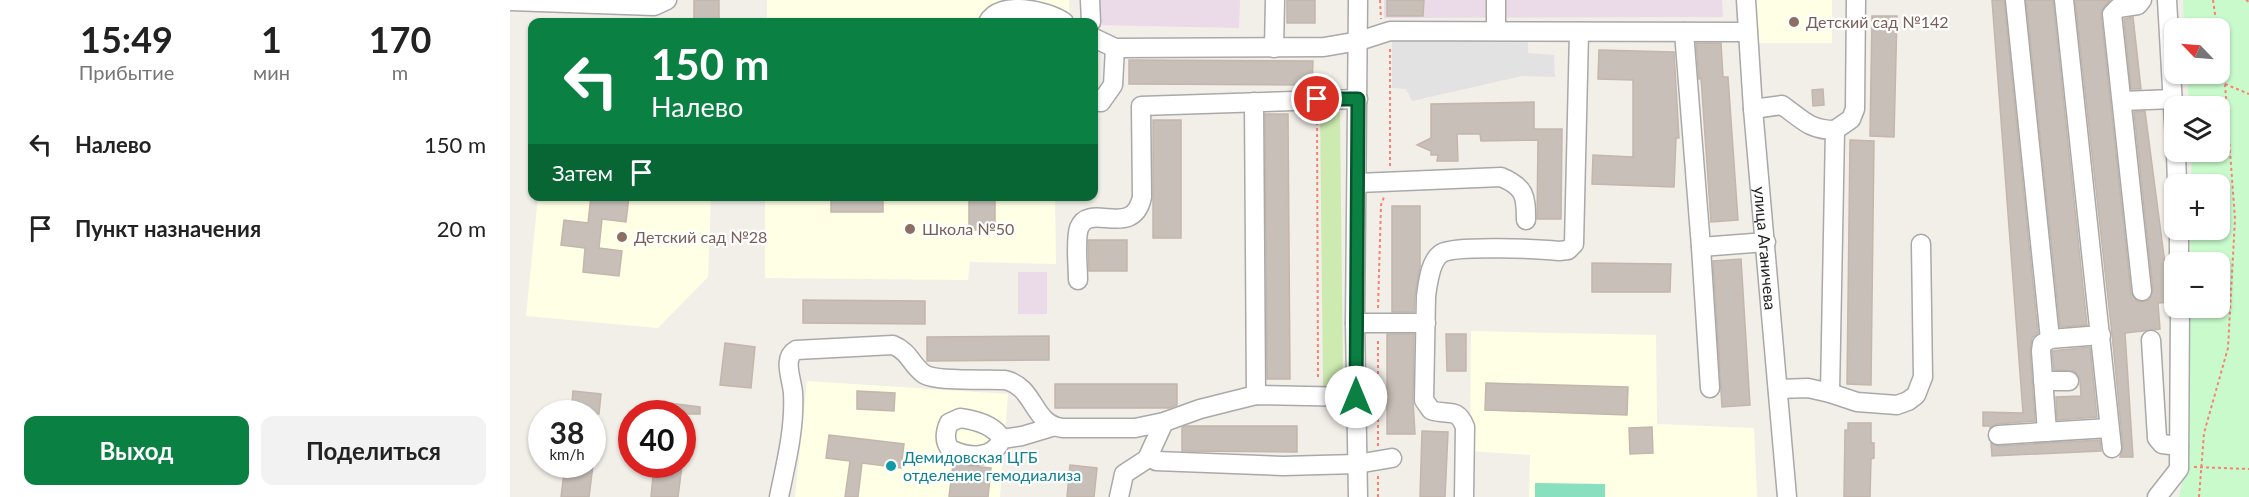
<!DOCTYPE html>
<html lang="ru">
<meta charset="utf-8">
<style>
:root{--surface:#fff;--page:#f2f2f2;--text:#222;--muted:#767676;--accent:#0b8043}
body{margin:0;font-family:Lato,sans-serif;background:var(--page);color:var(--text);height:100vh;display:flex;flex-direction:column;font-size:22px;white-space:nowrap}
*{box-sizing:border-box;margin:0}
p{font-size:20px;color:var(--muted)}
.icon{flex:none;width:33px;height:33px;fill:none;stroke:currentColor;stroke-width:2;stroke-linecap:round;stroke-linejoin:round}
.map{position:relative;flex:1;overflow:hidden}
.side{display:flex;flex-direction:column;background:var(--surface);width:510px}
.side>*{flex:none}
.guide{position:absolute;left:18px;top:18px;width:570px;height:183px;border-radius:12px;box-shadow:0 2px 4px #0004;background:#0b8043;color:#fff;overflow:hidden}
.needle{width:39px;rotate:295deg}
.fabs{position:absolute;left:1654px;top:18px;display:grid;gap:12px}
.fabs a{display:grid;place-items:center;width:66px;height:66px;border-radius:12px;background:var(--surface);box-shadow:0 2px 4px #0004;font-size:30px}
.speed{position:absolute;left:18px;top:400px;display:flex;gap:12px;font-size:30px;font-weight:700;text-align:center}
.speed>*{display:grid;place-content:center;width:78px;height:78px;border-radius:50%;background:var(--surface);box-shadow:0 2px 4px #0004;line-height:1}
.speed small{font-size:15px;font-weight:400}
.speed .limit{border:9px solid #d22;background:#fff;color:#111}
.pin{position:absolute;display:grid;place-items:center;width:51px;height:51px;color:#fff;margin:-26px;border:3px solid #fff;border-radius:50%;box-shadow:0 2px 6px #0007}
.me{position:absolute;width:66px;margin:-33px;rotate:0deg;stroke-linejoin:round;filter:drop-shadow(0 0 4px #0008)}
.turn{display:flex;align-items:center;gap:21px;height:126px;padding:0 24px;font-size:27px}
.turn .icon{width:78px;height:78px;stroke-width:2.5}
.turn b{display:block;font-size:42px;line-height:51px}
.then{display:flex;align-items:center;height:57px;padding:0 24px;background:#0003;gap:12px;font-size:22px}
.eta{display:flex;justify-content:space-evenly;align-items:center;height:102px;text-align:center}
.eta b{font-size:36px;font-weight:700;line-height:42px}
.primary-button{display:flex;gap:12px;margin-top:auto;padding:12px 24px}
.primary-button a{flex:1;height:69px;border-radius:12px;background:var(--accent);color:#fff;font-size:24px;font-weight:700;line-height:69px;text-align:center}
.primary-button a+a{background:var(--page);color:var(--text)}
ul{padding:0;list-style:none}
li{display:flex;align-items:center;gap:18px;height:84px;padding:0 24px}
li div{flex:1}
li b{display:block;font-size:22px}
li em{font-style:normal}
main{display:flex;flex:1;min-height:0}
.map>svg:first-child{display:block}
</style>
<main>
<section class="side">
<div class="eta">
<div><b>15:49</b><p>Прибытие</p></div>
<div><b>1</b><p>мин</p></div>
<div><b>170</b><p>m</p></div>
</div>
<ul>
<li><svg class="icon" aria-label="left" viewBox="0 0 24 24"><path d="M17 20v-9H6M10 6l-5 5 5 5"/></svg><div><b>Налево</b></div><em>150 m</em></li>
<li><svg class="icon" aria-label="arrive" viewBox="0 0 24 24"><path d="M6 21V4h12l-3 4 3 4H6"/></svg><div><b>Пункт назначения</b></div><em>20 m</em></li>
</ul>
<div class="primary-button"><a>Выход</a><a>Поделиться</a></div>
</section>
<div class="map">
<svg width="1739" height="497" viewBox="0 0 1739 497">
<rect width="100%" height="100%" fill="#f2efe9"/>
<g fill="#ebdbe8">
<path d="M585,0H730L729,28L584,25Z"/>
<path d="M874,0H1212L1213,17L874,18Z"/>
<rect x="508" y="272" width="29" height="42"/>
</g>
<g fill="#ffffe5">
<path d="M257,0H559L560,22H257Z"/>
<path d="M1244,0H1322V43H1246Z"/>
<path d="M28,197H201L198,277L148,328L16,316Z"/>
<path d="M255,197H545L546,264L460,262L458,280L255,278Z"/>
<path d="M961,331L1146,335L1147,424L1244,428L1247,497H1019L1020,455L960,451Z"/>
<path d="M297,381L498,394L490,497H285Z"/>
</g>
<path fill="#cdebb0" d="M830,112L833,378L828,384L813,386L810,113Z"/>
<path fill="#c8facc" d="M1673,0H1739V497H1669L1677,461L1679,308H1710V262H1680L1681,230H1710V184H1681L1682,152H1710V106H1679L1677,74H1710V28H1674Z"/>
<path fill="#88e0be" d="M1025,483L1095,484V497H1025Z"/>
<path fill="#e2e2e2" d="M882,39L1018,41V53L1044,55L1045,77L1012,76L902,101L896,89L882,88Z"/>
<g fill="#c7bfb8" stroke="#c4b6ab" stroke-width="1.5">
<rect x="184" y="0" width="25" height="22"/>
<rect x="777" y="0" width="28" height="23"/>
<path d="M877,0H914L913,16H877Z"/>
<path d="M1482,0H1494L1528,333L1522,338L1520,352L1525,421L1487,424L1480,428V426H1473V412L1513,413Z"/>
<path d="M1516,0H1543L1577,325L1550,327Z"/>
<path d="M1565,0H1600L1592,10L1591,15L1621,293L1627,301L1633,302L1639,300L1643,290L1624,112L1635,111L1660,302L1648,303L1650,329L1615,333L1623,457H1610L1613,447L1602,334Z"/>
<path d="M1362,16H1387L1384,137L1360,136Z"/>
<path d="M1623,17L1631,89H1621L1614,19Z"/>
<path d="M1186,43H1211L1213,77H1218L1228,220L1201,222L1191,78L1189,79Z"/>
<path d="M1089,50L1164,52L1169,138H1166L1164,187L1082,184L1083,155L1123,157V80L1088,79Z"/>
<path d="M619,60L803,61L802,85L619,84Z"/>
<path d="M1313,89L1314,105L1303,106L1302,90Z"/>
<path d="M1024,102V129H1052L1051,219H1027L1028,140L971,141L970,134H947L948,161H927L928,155H921V151L907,145L921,138V104Z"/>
<path d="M755,114H778L780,379H757Z"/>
<rect x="643" y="120" width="28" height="118"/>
<path d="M1340,140L1364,141L1361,385L1337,384Z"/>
<path d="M81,196H119L116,222L92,219L89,248L112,251L109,276L73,272L75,248L51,245L54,220L78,223Z"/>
<rect x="321" y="196" width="52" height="16"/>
<rect x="459" y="196" width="26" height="34"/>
<path d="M882,206H910V267L905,294L904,312H882Z"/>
<path d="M578,240H617V271H579Z"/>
<path d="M1231,259L1240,405L1212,407L1203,261Z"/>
<path d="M1082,263L1161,264L1160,292H1082Z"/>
<path d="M293,300L415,301V324L293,323Z"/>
<path d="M877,334H904L903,400L905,434H877Z"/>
<path d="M936,334H956V371H937Z"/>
<path d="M539,336V360L417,361V337Z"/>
<path d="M215,343L245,347L241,388L210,385Z"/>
<path d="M1580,347L1587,417L1547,420L1546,397L1571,396L1570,380L1564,371L1544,370L1542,351Z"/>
<path d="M976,383L1118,387L1117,415L975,410Z"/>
<path d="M545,384H667V405L659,408H545Z"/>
<path d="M63,391L91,394L89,414H61Z"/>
<path d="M347,391L385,393L384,411L347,409Z"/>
<path d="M151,402L190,407V414H150Z"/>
<path d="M1338,423H1361V443H1364V458L1361,459L1360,497H1334L1335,430H1338Z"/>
<path d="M675,426H787V452L672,451V428Z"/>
<path d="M1142,427L1143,453L1120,454L1119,428Z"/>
<path d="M912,431L938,432L935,497H910Z"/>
<path d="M319,435L394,444L391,468L352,463L348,497H335L340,461L316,458Z"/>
<path d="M1590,440L1591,451L1482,456L1481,443L1489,446Z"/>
<path d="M443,464L481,468L478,497H439Z"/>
<path d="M55,465H83L79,497H51Z"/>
<path d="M144,465H172L168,497H141Z"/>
<path d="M560,465L587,468L584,497H557Z"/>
</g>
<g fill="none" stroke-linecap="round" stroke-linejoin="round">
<defs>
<g id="minor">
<path d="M580,0L581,22"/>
<path d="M848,0L845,323L848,497"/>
<path id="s1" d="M1236,0L1243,109L1277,497"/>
<path d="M1505,0L1540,339"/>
<path d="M1554,0L1602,448"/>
<path d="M1632,0L1628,5L1608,8L1602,14L1632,291"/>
<path d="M1657,0L1665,141"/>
<path d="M0,1L144,6L157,0"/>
<path d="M478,22C490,0 536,10 554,22"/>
<path d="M986,30V0"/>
<path d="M1174,32L1191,247L1256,242"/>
<path d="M584,38L605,48L814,47L849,41L880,31L1237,32"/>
<path d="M764,48L765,0"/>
<path d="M584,101L591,102L603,85L605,48"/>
<path d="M1613,101L1663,99"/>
<path d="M744,102L746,395"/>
<path d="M1243,109L1272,105C1292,119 1299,130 1325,130"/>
<path d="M1666,152L1667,184"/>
<path d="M848,183L991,177C1015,187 1016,196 1016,220"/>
<path d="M1669,230V262"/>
<path d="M1191,247L1200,388"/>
<path d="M568,280C568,266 565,240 569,228C579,201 623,240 632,197L631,106L848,99"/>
<path d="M845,323H916"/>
<path d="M1641,340L1647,438L1652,444L1669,446"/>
<path d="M1533,381H1559"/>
<path d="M1268,389L1298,388L1320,393L1347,402L1387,405L1398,401L1406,395L1413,377L1411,244"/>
<path d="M1320,393L1325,130L1341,119L1345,109L1346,0"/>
<path d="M1537,432L1531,351L1532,344L1540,339L1591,335"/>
<path d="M1488,435L1599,428"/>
<path d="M492,439C484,425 465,420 450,418L439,423C435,432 434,441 440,449C458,458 483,460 492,439L512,436L542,427"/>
<path d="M646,461L773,466L847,464L882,458"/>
<path d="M269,497C276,463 285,428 283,393C282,379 272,358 286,350L383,345C400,352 401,365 414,374C426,382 478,379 495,380C526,387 522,425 553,428H625L654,422L690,409L746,395L846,397"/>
<path d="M609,497L614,474L637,459L654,422"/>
<path d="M954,497L955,427C947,406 937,416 921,410L914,400L916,296C918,283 920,260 932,253C946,245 1030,249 1049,251L1058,250L1064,244L1069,32"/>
<path d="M1647,497L1669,469L1670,308"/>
</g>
</defs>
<use href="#minor" stroke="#a9a9a9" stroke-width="21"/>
<g stroke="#fa8072" stroke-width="2" stroke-dasharray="3 3" stroke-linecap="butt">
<path d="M870,0L871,19"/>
<path d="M1703,0L1707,28"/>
<path d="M1736,0L1739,2"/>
<path d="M1715,84L1739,94"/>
<path d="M807,116L808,380"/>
<path d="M880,166V48"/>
<path d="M868,308L871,205L874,197"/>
<path d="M868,446V338"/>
<path d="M1684,467L1739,469"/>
<path d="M868,497V476"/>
<path d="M1689,497L1694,433L1718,348L1725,219L1715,84L1710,51"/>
</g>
<use href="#minor" stroke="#fff" stroke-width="18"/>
</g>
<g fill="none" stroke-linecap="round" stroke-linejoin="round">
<defs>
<path id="route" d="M807,99H848L846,397"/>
</defs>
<use href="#route" stroke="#07532c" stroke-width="15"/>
<use href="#route" stroke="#0b8043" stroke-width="10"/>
</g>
<g fill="#8d6e63" stroke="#fff" stroke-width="2">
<circle cx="1284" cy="22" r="6"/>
<circle cx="400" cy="229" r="6"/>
<circle cx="112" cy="237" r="6"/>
</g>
<circle fill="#0f9aa8" stroke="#fff" stroke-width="2" cx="381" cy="466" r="6"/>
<g text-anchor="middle" stroke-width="4.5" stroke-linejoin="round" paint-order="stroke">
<g font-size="16" fill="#785e54" stroke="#fff" text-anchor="start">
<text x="1296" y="28">Детский сад №142</text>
<text x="412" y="235">Школа №50</text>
<text x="124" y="243">Детский сад №28</text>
</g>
<g font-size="16" fill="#222" stroke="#fff">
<text dy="6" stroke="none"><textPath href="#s1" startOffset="249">улица Аганичева</textPath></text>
</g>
<g font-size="16" fill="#0d838f" stroke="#fff" text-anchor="start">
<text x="393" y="463">Демидовская ЦГБ<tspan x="393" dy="18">отделение гемодиализа</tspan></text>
</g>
</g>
</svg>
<div class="fabs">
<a><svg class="needle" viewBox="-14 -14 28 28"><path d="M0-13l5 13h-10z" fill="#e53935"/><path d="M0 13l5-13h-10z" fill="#767676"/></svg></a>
<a><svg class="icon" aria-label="layers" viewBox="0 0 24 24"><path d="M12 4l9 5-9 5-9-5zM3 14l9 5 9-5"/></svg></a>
<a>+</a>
<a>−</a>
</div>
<div class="speed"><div>38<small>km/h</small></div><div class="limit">40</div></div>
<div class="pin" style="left:807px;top:99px;background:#d93025"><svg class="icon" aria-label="arrive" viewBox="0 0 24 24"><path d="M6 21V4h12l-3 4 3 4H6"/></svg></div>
<svg class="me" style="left:846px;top:397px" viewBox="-20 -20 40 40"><circle r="19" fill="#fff"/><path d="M0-13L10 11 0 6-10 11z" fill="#0b8043"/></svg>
<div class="guide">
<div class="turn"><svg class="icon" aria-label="left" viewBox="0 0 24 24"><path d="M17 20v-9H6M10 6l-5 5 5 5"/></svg><div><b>150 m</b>Налево</div></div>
<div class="then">Затем<svg class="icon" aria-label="arrive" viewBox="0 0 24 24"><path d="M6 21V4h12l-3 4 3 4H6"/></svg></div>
</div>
</div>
</main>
